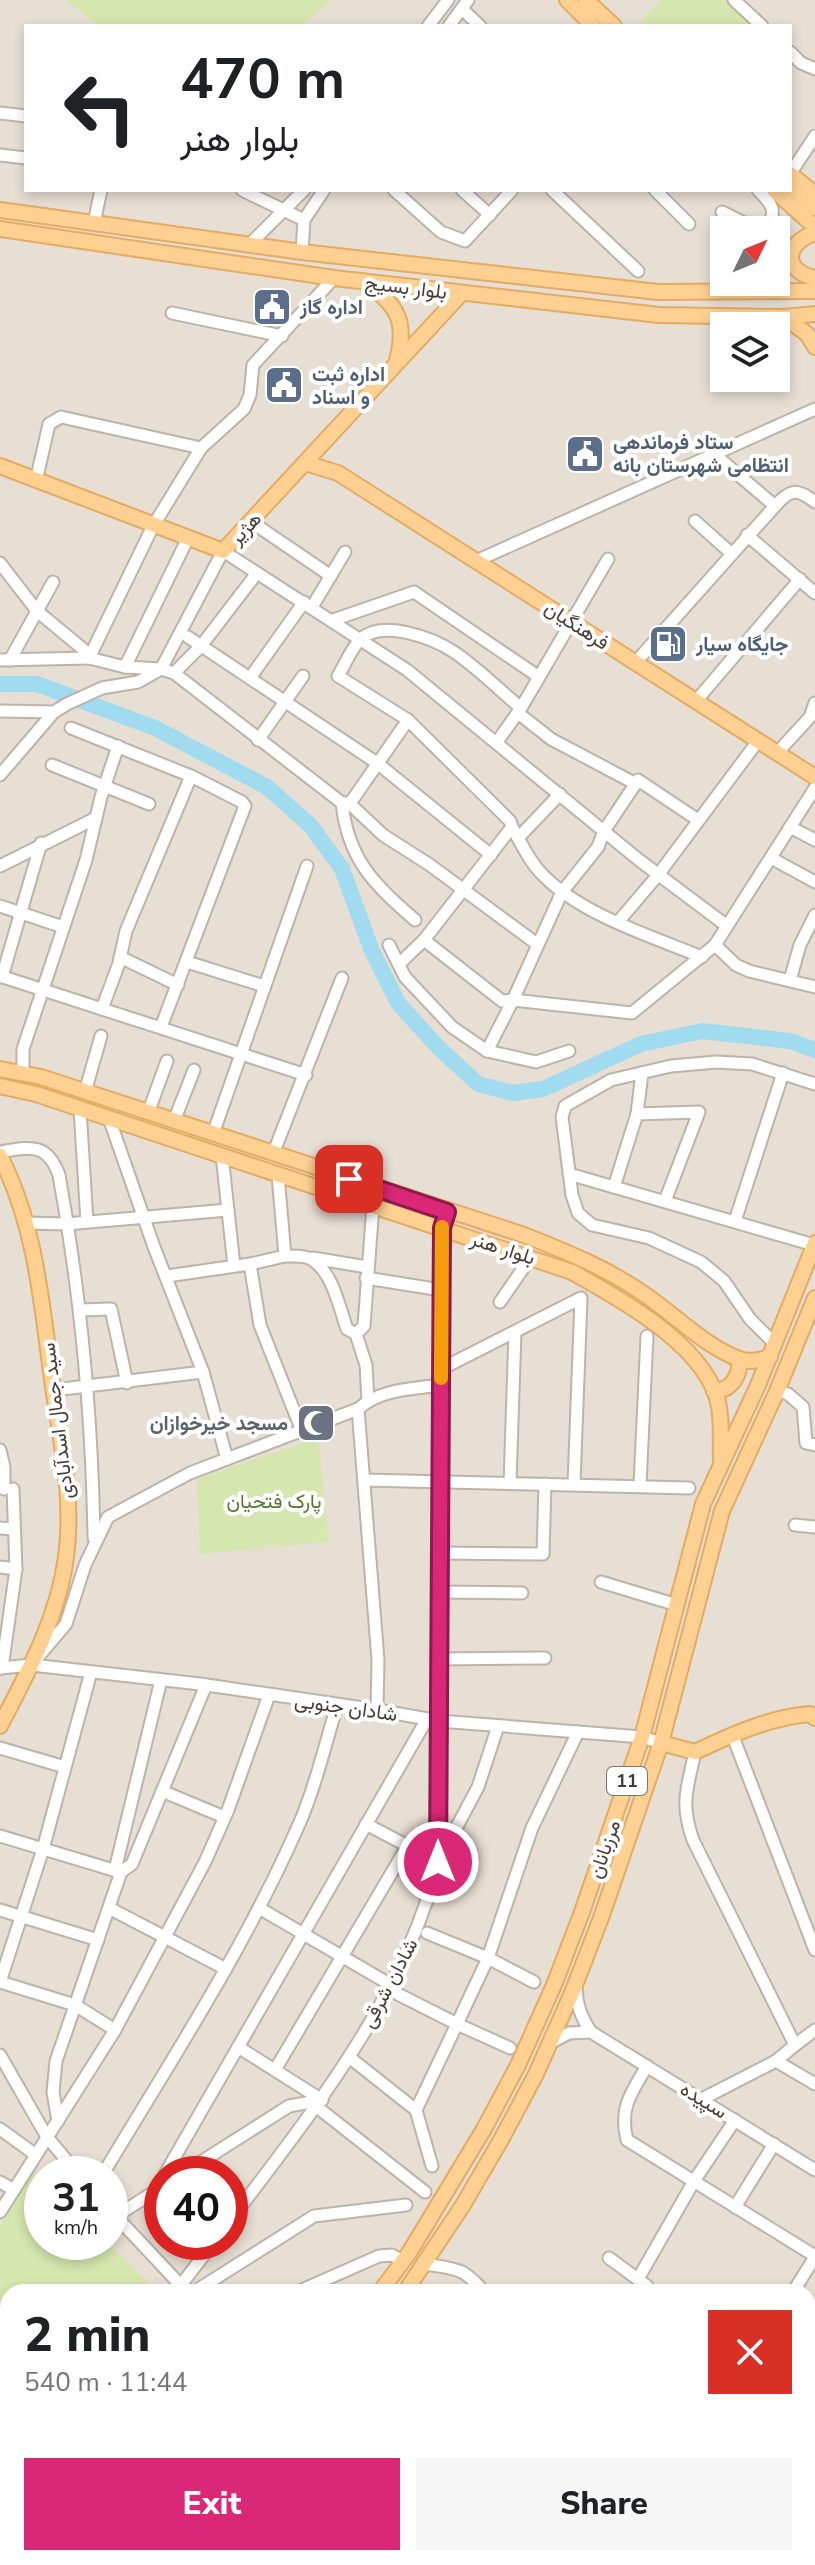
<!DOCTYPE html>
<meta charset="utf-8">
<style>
:root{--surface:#fff;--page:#f6f6f6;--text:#202124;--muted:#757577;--accent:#db2777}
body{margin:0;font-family:"Nunito Sans",Vazirmatn,sans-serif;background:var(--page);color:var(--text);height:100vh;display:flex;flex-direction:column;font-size:30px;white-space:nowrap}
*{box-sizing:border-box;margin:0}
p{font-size:26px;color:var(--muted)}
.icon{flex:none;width:44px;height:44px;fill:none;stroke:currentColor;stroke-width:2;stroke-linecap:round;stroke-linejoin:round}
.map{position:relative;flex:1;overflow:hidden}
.side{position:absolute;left:0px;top:2284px;width:816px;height:282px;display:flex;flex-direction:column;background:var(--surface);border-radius:24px 24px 0 0;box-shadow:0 4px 12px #0003}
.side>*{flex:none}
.banner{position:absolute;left:24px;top:24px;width:768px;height:168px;border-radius:0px;box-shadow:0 4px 12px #0003;background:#fff;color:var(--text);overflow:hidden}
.needle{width:52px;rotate:47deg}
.fabs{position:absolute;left:710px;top:216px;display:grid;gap:16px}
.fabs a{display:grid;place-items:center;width:80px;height:80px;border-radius:0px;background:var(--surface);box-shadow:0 4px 12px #0003;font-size:40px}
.speed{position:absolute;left:24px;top:2156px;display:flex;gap:16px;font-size:40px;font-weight:700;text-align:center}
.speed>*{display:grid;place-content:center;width:104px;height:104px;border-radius:50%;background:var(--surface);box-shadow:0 4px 12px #0003;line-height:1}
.speed small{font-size:20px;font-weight:400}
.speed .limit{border:12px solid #d22;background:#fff;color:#111}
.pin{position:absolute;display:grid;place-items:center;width:68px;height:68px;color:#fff;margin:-34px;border-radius:16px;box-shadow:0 4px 12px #0006}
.me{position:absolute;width:88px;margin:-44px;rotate:0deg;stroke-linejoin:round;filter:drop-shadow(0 0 6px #0008)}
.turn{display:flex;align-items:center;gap:28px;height:168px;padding:0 24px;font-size:36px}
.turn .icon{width:104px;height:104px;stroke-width:2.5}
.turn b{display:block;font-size:56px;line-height:68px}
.round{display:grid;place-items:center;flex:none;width:84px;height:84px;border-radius:0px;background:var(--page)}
.head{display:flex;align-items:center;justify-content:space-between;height:136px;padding:0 24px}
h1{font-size:48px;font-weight:800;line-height:60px}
.cta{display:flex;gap:16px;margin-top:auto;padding:16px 24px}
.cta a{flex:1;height:92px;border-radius:0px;background:var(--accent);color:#fff;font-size:32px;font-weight:800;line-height:92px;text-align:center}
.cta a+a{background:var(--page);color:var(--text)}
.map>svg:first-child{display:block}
</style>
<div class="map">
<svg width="815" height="2565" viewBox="0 0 815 2565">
<rect width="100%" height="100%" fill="#f3ede6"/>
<path fill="#e7ded4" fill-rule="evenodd" d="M0,0H815V2565H0ZM26,26H790V190H26ZM724,230H776V282H724ZM724,326H776V378H724ZM42,2174H110V2242H42ZM162,2174H230V2242H162ZM8,2292H808V2558H8Z"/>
<g fill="#d5e7ae">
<path d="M66,0H330L303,26H98Z"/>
<path d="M661,0H731L758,26H637Z"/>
<path d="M318,1438L329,1542L200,1554L197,1479Z"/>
<path d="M33,2173L42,2182V2242H105L158,2292H8V2477L0,2471V2226Z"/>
</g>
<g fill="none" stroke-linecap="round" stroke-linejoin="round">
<path stroke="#a1dbf0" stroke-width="16" d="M0,684H37L155,728L267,787L311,826L342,869L372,951L398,1003L437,1046L478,1084L513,1093L543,1089L641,1044L702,1031L790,1041L815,1050"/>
<defs>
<g id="minor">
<path d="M734,0L762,26"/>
<path d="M462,9L480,26"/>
<path d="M428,26L448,0"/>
<path d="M449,26L468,0"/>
<path d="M790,52L801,63L815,69"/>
<path d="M0,113L26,116"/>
<path d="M0,155L26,158"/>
<path d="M790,174L815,136"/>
<path d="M242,190L304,220"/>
<path d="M394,190L441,232L465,241L512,190"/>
<path d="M462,190L490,215"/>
<path d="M552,190L638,271"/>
<path d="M655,190L689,224"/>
<path d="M758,190C773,205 777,210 767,230"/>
<path d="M722,212L758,230"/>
<path d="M94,223L101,190"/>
<path d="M250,244L304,190"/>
<path d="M302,252L304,220L324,190"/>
<path d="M334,278L253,365L250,395L244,409L201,448L153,526L89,658L125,667L161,669L174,673L342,803H349L353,799L408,720"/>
<path d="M172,313L282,336"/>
<path d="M714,454L775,506C790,489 797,488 815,502"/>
<path d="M36,481L49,424L61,417L201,448"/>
<path d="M250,521L331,576"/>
<path d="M695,521L732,554"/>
<path d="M747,535L815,593"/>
<path d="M476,561L815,409"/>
<path d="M0,563L37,611L89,654"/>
<path d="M312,607L345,552"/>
<path d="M333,620L414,592L539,677"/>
<path d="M188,637L377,763L491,855"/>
<path d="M0,660L89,658"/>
<path d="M10,660L53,582"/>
<path d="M635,663L775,506"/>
<path d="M125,667L188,538"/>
<path d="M161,669L223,551L407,670L639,860L727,926"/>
<path d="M174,673L201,646L257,573"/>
<path d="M250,678L304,602"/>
<path d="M696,701L800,579"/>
<path d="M0,711L54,712"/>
<path d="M518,713L551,739L636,784"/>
<path d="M71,728L191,776L242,802L245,806L161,1027"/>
<path d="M258,740L303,676"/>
<path d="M497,742L521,708L608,559"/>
<path d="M777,753L810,717L815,703"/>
<path d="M52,765L149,804"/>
<path d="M0,775L54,712L67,704L102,688L138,682L161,669"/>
<path d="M342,803C348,860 374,884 415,920"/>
<path d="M349,803L383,835L430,865L537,944"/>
<path d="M512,827C521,843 529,861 542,874C581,915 651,936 702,957"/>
<path d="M790,827L815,840"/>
<path d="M518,838L560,794"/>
<path d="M771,858L815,882"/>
<path d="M0,866L96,818"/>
<path d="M0,906L63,927"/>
<path d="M618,922L658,875L758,741"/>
<path d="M424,940L502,1001L513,1000L632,1013L715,945L815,788"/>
<path d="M389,945L405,977L452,1027L487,1051L536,1062L569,1051"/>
<path d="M715,945L736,965L749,971L815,987"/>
<path d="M120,957L178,985"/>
<path d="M187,962L264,986"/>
<path d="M399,964L424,940L512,827L510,821L408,720L338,676C345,665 351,648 361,639C382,619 433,638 454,652C478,668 499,690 521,708"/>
<path d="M0,976L306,1075"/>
<path d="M2,977L41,843"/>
<path d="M790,980L800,945L815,915"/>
<path d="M102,1009L119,963L126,931L191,776"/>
<path d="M487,1051L513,1000L562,892L598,847L604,831L638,780L698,820"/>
<path d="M23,1073V1049L86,860L101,797L118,746"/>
<path d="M85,1092L101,1036"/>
<path d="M80,1109L87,1222"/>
<path d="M148,1113L167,1061"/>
<path d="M637,1114L642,1073"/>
<path d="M109,1118L154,1247L203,1372L227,1459"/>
<path d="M174,1121L194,1070"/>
<path d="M213,1134L307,866"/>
<path d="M0,1152C30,1147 47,1142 59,1175C81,1296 92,1416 94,1538"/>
<path d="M273,1154L342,978"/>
<path d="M222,1155L234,1266"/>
<path d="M569,1174L814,1245"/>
<path d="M614,1187L637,1114L699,1112L665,1201"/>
<path d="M735,1221L783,1073"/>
<path d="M26,1223L66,1224L228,1210"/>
<path d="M285,1256C293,1256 304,1255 311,1259C333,1272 339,1307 347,1329L356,1334L366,1365L368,1401"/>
<path d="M313,1258L367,1267"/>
<path d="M250,1264L260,1325L302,1431"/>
<path d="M167,1276L250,1264L285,1256L278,1175"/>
<path d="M366,1278L441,1290"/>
<path d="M500,1302L531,1257"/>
<path d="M80,1310L111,1309L127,1383"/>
<path d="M356,1334L364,1326L373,1205"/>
<path d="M775,1344L750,1319L724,1281L701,1262L649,1238L592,1225L578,1213L572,1195L562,1117L565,1106L611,1080L671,1066L716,1062L752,1064L815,1084"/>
<path d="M441,1369L581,1298L574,1484"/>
<path d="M54,1390L203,1372"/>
<path d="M777,1391L788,1394L803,1407L806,1443L815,1445"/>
<path d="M358,1409L378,1660L377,1710"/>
<path d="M0,1450L4,1467V1489"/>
<path d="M364,1480L689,1488"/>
<path d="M510,1483L515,1332"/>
<path d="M640,1485L647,1336"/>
<path d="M795,1525L815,1527"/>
<path d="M0,1528L13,1529"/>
<path d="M440,1553L543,1554L545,1484"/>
<path d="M0,1567L16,1569"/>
<path d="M601,1582L677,1605"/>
<path d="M440,1592L522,1593"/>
<path d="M38,1657L66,1624L85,1565L108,1517L190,1473L358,1409C380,1389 412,1389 441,1385"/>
<path d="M439,1659L545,1658"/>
<path d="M0,1668L32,1665L200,1684L377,1710L439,1721L642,1737L661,1743"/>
<path d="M2,1668L16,1569L13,1489"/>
<path d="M732,1734L815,1950"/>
<path d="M0,1748L65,1767"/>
<path d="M695,1752C687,1789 680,1803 693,1840L795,2045L815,2030"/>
<path d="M162,1791L224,1817"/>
<path d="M366,1824L438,1862L478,1787L498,1726"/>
<path d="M0,1836L120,1872"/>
<path d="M115,1870L161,1680"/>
<path d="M121,1872L132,1864L206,1685"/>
<path d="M109,1908L226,1969"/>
<path d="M259,1908L391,1985"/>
<path d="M0,1910L98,1940"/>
<path d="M427,1933L488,1958L532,1828L578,1732"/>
<path d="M0,1982L43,1849L91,1672"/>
<path d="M0,1982L75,2005L115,2030"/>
<path d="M576,1988C577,2006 581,2017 591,2032L815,2170"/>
<path d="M388,1989L457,2024L488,1958L534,1982"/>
<path d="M550,2043L569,2033L591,2032"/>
<path d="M238,2047L322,2100"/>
<path d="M0,2055L47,2137L78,2174"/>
<path d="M349,2057L416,2110L432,2166"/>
<path d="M776,2061L815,2084"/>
<path d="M647,2066C631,2093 619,2108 627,2140L815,2256"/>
<path d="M275,2070L408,1845"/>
<path d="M702,2099L776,2061L795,2045"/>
<path d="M317,2107L425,2192"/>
<path d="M416,2110L457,2024L510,2048"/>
<path d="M58,2121L53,2092L56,2061L121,1872"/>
<path d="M0,2129L36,2155"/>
<path d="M103,2174C172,2059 246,1946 300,1822C316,1786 325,1744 337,1706"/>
<path d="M165,2174L427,1719"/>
<path d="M182,2174L289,2106L322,2100"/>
<path d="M0,2182L14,2190"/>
<path d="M735,2207L774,2144"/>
<path d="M110,2210L187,2292"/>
<path d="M0,2212L115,2030L205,1862L228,1810L269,1695"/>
<path d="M116,2216L162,2187"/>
<path d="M230,2221C313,2111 404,1999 438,1862L442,1228"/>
<path d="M609,2258L647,2286"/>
<path d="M425,2264C456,2269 463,2267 484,2292"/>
<path d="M638,2279L694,2181L735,2120"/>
<path d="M181,2285L214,2242"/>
<path d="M194,2292L314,2216L406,2205"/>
<path d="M297,2292L379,2256L392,2255L403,2261"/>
<path d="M793,2292L815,2257"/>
<path d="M808,2323L815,2327"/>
<path d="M808,2488L815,2493"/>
<path d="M0,2493L8,2499"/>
<path d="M0,2538L8,2542"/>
<path d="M41,2558L56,2565"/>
<path d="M86,2558L95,2565"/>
<path d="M239,2558L246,2565"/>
<path d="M415,2558L419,2565"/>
<path d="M429,2558L432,2565"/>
<path d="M545,2558L551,2565"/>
<path d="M663,2558L675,2565"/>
<path d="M770,2558L781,2565"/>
<path d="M315,2565L322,2558"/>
<path d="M510,2565L518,2558"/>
<path d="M633,2565L642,2558"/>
</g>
<g id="major">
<path d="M567,0L593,26"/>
<path d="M586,0L614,26"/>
<path d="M790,174L815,194"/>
<path d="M790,185L815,208"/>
<path d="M774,190L815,227"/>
<path d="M0,210L302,252L658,292L815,291"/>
<path d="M0,229L334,278L659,315L784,317L815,314"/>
<path d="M815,233C784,243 782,271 815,278"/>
<path d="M367,284C398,305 407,323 397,360"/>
<path d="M784,317L807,334L815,347"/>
<path d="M305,463L338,473L815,777"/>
<path d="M0,466L223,551L461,294"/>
<path d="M0,1069L41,1077L524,1235C567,1252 609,1269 647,1296C677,1317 705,1346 739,1359C750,1363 759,1360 770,1357"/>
<path d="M0,1086L36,1094L572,1272C619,1298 698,1342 716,1395C723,1415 720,1442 721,1463"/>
<path d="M0,1156C37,1228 42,1309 53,1387C61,1443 74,1500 66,1557C58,1618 28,1672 0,1726"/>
<path d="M714,1391C731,1391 741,1375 739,1359"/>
<path d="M661,1743L695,1752C731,1735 770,1717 810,1714L815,1718"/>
<path d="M380,2292L409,2253L484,2129L518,2065L554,1985L582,1912L642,1737L703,1504L758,1385L815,1243"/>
<path d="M405,2292L463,2205L502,2138L536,2074L572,1993L601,1918L661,1743L722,1511L777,1391L815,1298"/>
<path d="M180,2565L185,2558"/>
<path d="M204,2565L209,2558"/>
</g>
</defs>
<use href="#minor" stroke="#beb3a8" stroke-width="15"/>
<use href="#major" stroke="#e3ab63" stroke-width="18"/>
<use href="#minor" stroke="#fff" stroke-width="11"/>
<use href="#major" stroke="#fed193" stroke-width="14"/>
</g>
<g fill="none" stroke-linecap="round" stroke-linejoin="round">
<defs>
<path id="route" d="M349,1179L447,1212L442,1228L438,1862"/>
</defs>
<use href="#route" stroke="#8e194d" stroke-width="20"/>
<use href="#route" stroke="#db2777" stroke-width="14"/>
<path stroke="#f59e0b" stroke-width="14" d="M441,1378L442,1227"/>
</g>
<defs>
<symbol id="civic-square" viewBox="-11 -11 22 22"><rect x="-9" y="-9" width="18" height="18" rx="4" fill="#5c6f8a" stroke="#fff"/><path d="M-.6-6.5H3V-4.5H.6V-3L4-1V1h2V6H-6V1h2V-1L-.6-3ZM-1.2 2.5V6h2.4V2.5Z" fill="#fff"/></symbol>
<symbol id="fuel-square" viewBox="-11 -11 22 22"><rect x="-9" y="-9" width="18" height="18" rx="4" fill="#5c6f8a" stroke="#fff"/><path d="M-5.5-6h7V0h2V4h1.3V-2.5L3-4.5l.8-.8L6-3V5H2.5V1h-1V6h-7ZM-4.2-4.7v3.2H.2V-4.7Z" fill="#fff"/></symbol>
<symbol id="mosque-square" viewBox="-11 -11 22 22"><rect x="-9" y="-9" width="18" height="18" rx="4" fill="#6b7280" stroke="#fff"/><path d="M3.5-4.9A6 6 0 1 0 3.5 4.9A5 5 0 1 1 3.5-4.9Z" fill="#fff"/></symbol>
</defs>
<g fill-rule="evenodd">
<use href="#civic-square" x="250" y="285" width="44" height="44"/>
<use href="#civic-square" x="262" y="363" width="44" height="44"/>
<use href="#civic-square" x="563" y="432" width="44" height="44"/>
<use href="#fuel-square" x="646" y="622" width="44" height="44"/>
<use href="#mosque-square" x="294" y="1401" width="44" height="44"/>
</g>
<g text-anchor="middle" stroke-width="8" stroke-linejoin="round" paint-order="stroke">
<rect fill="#fff" stroke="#7d7772" stroke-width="2" x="607" y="1767" width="40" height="28" rx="6"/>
<g font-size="18" font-weight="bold" fill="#453d35">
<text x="627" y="1787">11</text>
</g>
<g font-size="20" fill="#453d35" stroke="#fff">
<text transform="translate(406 287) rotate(7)" y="7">بلوار بسیج</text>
<text transform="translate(245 528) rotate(-47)" y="7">هژیر</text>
<text transform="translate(577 625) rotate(33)" y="7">فرهنگیان</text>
<text transform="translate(503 1248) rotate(18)" y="7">بلوار هنر</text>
<text transform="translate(57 1421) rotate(-97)" y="7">سید جمال اسدآبادی</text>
<text transform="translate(346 1707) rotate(8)" y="7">شادان جنوبی</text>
<text transform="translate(604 1849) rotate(-71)" y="7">مرزبانان</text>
<text transform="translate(389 1983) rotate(-62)" y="7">شادان شرقی</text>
<text transform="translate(704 2100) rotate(32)" y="7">سپیده</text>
</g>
<g font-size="20" font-weight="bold" fill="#4e5e75" stroke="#fff" text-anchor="start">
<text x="300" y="314">اداره گاز</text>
<text x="312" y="381">اداره ثبت<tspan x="312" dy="23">و اسناد</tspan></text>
<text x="613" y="449">ستاد فرماندهی<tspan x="613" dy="23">انتظامی شهرستان بانه</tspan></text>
<text x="696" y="651">جایگاه سیار</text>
</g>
<g font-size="20" font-weight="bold" fill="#5b616d" stroke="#fff" text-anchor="end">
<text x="288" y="1430">مسجد خیرخوازان</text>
</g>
<g font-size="20" fill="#517728" stroke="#fff">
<text x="274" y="1508">پارک فتحیان</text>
</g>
</g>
</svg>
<div class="fabs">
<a><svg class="needle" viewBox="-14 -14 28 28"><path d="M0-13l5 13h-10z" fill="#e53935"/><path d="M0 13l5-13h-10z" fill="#757577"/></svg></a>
<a><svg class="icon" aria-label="layers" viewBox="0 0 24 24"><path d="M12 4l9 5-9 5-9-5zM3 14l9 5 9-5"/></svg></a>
</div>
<div class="speed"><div>31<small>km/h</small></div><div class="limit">40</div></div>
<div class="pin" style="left:349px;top:1179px;background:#d93025"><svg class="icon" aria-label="arrive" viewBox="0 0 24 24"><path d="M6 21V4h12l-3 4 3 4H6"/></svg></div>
<svg class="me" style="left:438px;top:1862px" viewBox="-20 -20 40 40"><circle r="17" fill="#db2777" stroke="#fff" stroke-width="3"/><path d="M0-11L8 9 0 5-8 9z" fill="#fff"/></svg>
<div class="banner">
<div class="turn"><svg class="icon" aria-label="left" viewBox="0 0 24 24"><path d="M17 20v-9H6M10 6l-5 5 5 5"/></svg><div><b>470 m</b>بلوار هنر</div></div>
</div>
<section class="side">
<div class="head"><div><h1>2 min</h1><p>540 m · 11:44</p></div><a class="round" style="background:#d93025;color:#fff"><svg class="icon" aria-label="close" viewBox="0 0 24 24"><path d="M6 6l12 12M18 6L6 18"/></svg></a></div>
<div class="cta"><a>Exit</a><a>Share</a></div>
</section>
</div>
